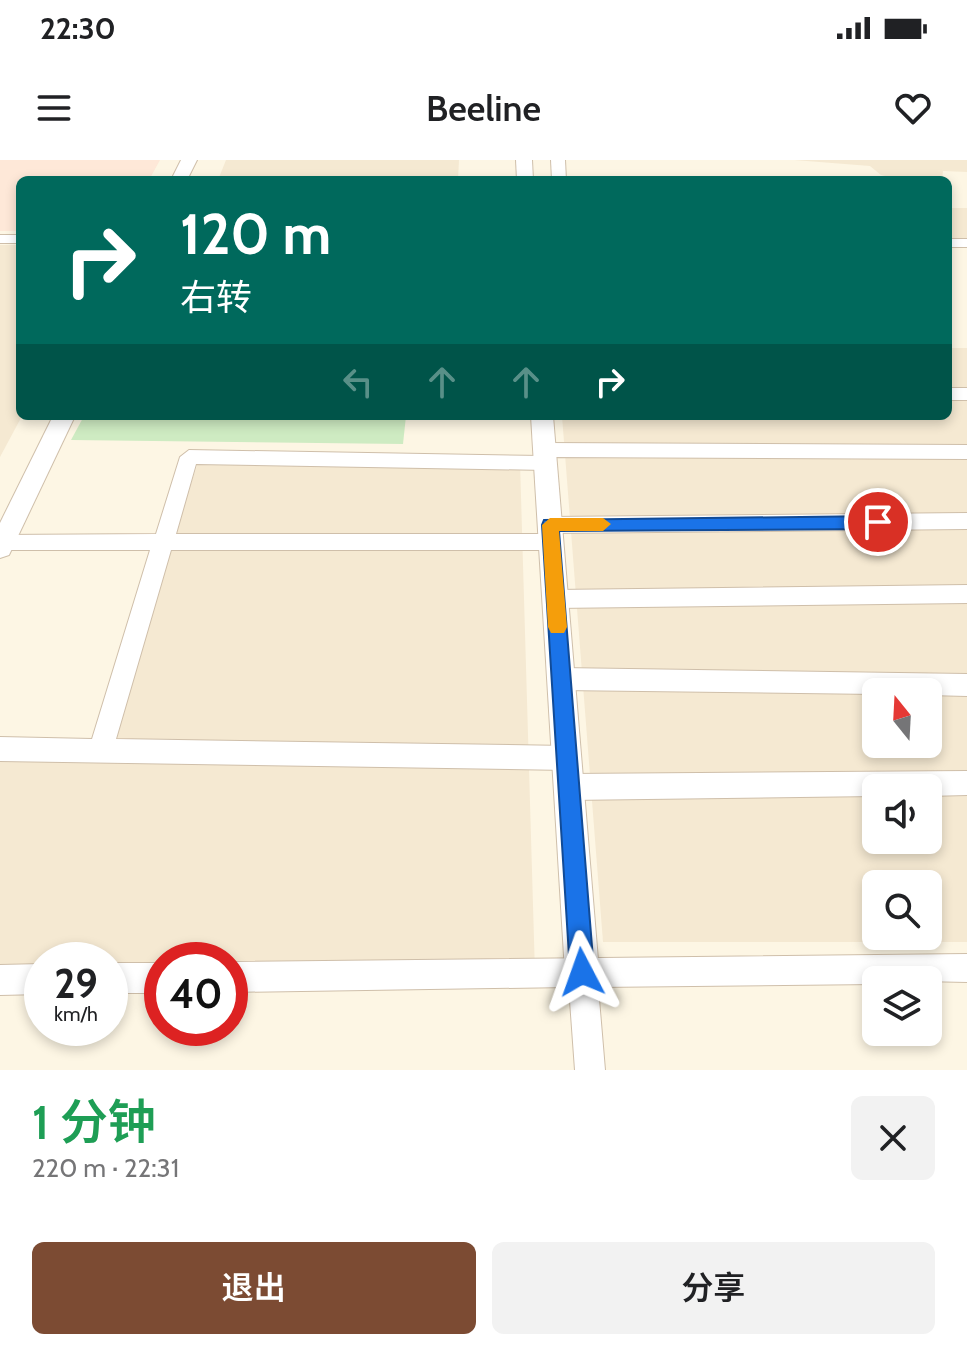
<!DOCTYPE html>
<html lang="zh">
<meta charset="utf-8">
<style>
:root{--surface:#fff;--page:#f2f2f2;--text:#202124;--muted:#757577;--accent:#7c4b33}
body{margin:0;font-family:Cabin,"Noto Sans SC",sans-serif;background:var(--page);color:var(--text);height:100vh;display:flex;flex-direction:column;font-size:30px;white-space:nowrap}
*{box-sizing:border-box;margin:0}
p{font-size:26px;color:var(--muted)}
.icon{flex:none;width:44px;height:44px;fill:none;stroke:currentColor;stroke-width:2;stroke-linecap:round;stroke-linejoin:round}
.map{position:relative;height:910px;overflow:hidden}
.panel{display:flex;flex-direction:column;background:var(--surface);flex:1}
.panel>*{flex:none}
.banner{position:absolute;left:16px;top:16px;width:936px;height:244px;border-radius:12px;box-shadow:0 4px 12px #0003;background:#00695c;color:#fff;overflow:hidden}
.needle{width:52px;rotate:342deg}
.buttons{position:absolute;left:862px;top:518px;display:grid;gap:16px}
.buttons a{display:grid;place-items:center;width:80px;height:80px;border-radius:12px;background:var(--surface);box-shadow:0 4px 12px #0003;font-size:40px}
.speed{position:absolute;left:24px;top:782px;display:flex;gap:16px;font-size:40px;font-weight:700;text-align:center}
.speed>*{display:grid;place-content:center;width:104px;height:104px;border-radius:50%;background:var(--surface);box-shadow:0 4px 12px #0003;line-height:1}
.speed small{font-size:20px;font-weight:400}
.speed .limit{border:12px solid #d22;background:#fff;color:#111}
.pin{position:absolute;display:grid;place-items:center;width:68px;height:68px;color:#fff;margin:-34px;border:4px solid #fff;border-radius:50%;box-shadow:0 2px 8px #0007}
.me{position:absolute;width:88px;margin:-44px;rotate:356deg;stroke-linejoin:round;filter:drop-shadow(0 0 6px #0008)}
.turn{display:flex;align-items:center;gap:28px;height:168px;padding:0 32px;font-size:36px}
.turn .icon{width:104px;height:104px;stroke-width:2.5}
.turn b{display:block;font-size:56px;line-height:68px}
.lanes{display:flex;align-items:center;height:76px;padding:0 32px;background:#0003;justify-content:center;gap:40px;direction:ltr}
.lanes .off{opacity:.35}
.round{display:grid;place-items:center;flex:none;width:84px;height:84px;border-radius:12px;background:var(--page)}
.headline{display:flex;align-items:center;justify-content:space-between;height:136px;padding:0 32px}
h1{font-size:48px;font-weight:600;line-height:60px;color:#1e9e55}
.primary-button{display:flex;gap:16px;margin-top:auto;padding:16px 32px}
.primary-button a{flex:1;height:92px;border-radius:12px;background:var(--accent);color:#fff;font-size:32px;font-weight:600;line-height:92px;text-align:center}
.primary-button a+a{background:var(--page);color:var(--text)}
.status{display:flex;justify-content:space-between;align-items:center;height:56px;padding:0 40px;background:var(--surface);direction:ltr}
.status svg{height:22px;fill:currentColor}
header{display:flex;justify-content:space-between;align-items:center;height:104px;padding:0 32px;background:var(--surface);font-size:36px;font-weight:600}
.map>svg:first-child{display:block}
</style>
<div class="status"><b>22:30</b><svg viewBox="0 0 49 12"><path d="M0 12V9h3v3zM5 12V6h3v6zM10 12V3h3v9zM15 12V0h3v12zM26 1h20v11H26zM47 4h2v5h-2z"/></svg></div>
<header><svg class="icon" aria-label="menu" viewBox="0 0 24 24"><path d="M4 6h16M4 12h16M4 18h16"/></svg>Beeline<svg class="icon" aria-label="heart" viewBox="0 0 24 24"><path d="M12 20l-8-8c-3-5 5-10 8-4 3-6 11-1 8 4z"/></svg></header>
<div class="map">
<svg width="967" height="910" viewBox="0 0 967 910">
<rect width="100%" height="100%" fill="#fdf6e4"/>
<g fill="#f5e9d2" fill-rule="evenodd">
<path d="M226,0H459L458,20H218Z"/>
<path d="M794,0H967V12L943,11L942,20H902L881,15L870,6Z"/>
<rect x="948" y="48" width="19" height="35"/>
<path d="M0,85H20L22,256L0,297Z"/>
<path d="M948,188H967V782H603L562,256H948ZM876,532H928V584H876ZM876,628H928V680H876ZM876,724H928V776H876Z"/>
<path d="M200,297L520,302L535,813L230,817V800H162V818H110V800H42V819L0,820V589L100,590Z"/>
</g>
<path fill="#fee8d8" d="M0,0H160L149,20H20V71H0Z"/>
<path fill="#ceebc2" d="M84,256H406L403,284L71,280Z"/>
<g fill="none" stroke-linecap="round" stroke-linejoin="round">
<defs>
<g id="minor">
<path d="M551,0H565L566,20H552Z"/>
<rect x="0" y="75" width="20" height="8"/>
<rect x="948" y="79" width="19" height="8"/>
<rect x="948" y="228" width="19" height="12"/>
<path d="M545,283L967,285V299L549,297L556,303L546,310L196,304L176,374H551L558,376L561,382L558,388L551,390H171L116,579L567,586L576,590L579,598L576,606L567,610L0,601V577L92,579L150,390H3L0,389V375L156,374L180,297L189,290L542,296L536,290Z"/>
<path d="M967,353V369L550,373L543,371L540,365L543,359L550,357Z"/>
<path d="M967,425V443L555,448L547,445L544,439L547,433L555,430Z"/>
<path d="M561,508L967,514V536L928,535V532L876,534L561,530L553,526L549,519L553,512Z"/>
<path d="M967,611V635L928,636V628H876V636L569,640L560,636L556,627L560,618L569,614Z"/>
<path d="M967,794V822L876,820V824L598,827L605,910H575L569,827L230,832V802Z"/>
<rect x="110" y="803" width="52" height="30"/>
<path d="M42,804V834L0,835V805Z"/>
</g>
<g id="tertiary">
<path d="M181,0H197L187,20H171Z"/>
<path d="M516,0H532L533,20H517Z"/>
<path d="M53,256H75L9,395L0,398V363Z"/>
<path d="M531,256H553L599,812L594,824L582,829L570,824L565,812Z"/>
</g>
</defs>
<use href="#minor" stroke="#cfbfaa" stroke-width="2"/>
<use href="#tertiary" stroke="#cfbfaa" stroke-width="2"/>
<use href="#minor" fill="#fff" fill-rule="evenodd"/>
<use href="#tertiary" fill="#fff" fill-rule="evenodd"/>
</g>
<path fill="#1a73e8" stroke="#114b97" stroke-width="2" d="M878,356L886,362L878,369L559,371L594,812L591,821L582,824L574,821L570,812L542,365L544,360Z"/>
<path fill="#f59e0b" d="M550,358H603L611,364L603,371H559L567,467L564,473H551L548,467L542,365Z"/>
</svg>
<div class="buttons">
<a><svg class="needle" viewBox="-14 -14 28 28"><path d="M0-13l5 13h-10z" fill="#e53935"/><path d="M0 13l5-13h-10z" fill="#757577"/></svg></a>
<a><svg class="icon" aria-label="sound" viewBox="0 0 24 24"><path d="M4 9h4l5-4v14l-5-4H4zM17 9q2 3 0 6"/></svg></a>
<a><svg class="icon" aria-label="search" viewBox="0 0 24 24"><circle cx="10" cy="10" r="6"/><path d="M15 15l6 6"/></svg></a>
<a><svg class="icon" aria-label="layers" viewBox="0 0 24 24"><path d="M12 4l9 5-9 5-9-5zM3 14l9 5 9-5"/></svg></a>
</div>
<div class="speed"><div>29<small>km/h</small></div><div class="limit">40</div></div>
<div class="pin" style="left:878px;top:362px;background:#d93025"><svg class="icon" aria-label="arrive" viewBox="0 0 24 24"><path d="M6 21V4h12l-3 4 3 4H6"/></svg></div>
<svg class="me" style="left:582px;top:812px" viewBox="-20 -20 40 40"><path d="M0-17L14 15 0 8-14 15z" fill="#1a73e8" stroke="#fff" stroke-width="4"/></svg>
<div class="banner">
<div class="turn"><svg class="icon" aria-label="right" viewBox="0 0 24 24"><path d="M7 20v-9h11M14 6l5 5-5 5"/></svg><div><b>120 m</b>右转</div></div>
<div class="lanes"><svg class="icon off" aria-label="left" viewBox="0 0 24 24"><path d="M17 20v-9H6M10 6l-5 5 5 5"/></svg><svg class="icon off" aria-label="ahead" viewBox="0 0 24 24"><path d="M12 20V5M6 11l6-6 6 6"/></svg><svg class="icon off" aria-label="ahead" viewBox="0 0 24 24"><path d="M12 20V5M6 11l6-6 6 6"/></svg><svg class="icon" aria-label="right" viewBox="0 0 24 24"><path d="M7 20v-9h11M14 6l5 5-5 5"/></svg></div>
</div>
</div>
<section class="panel">
<div class="headline"><div><h1>1 分钟</h1><p>220 m · 22:31</p></div><a class="round"><svg class="icon" aria-label="close" viewBox="0 0 24 24"><path d="M6 6l12 12M18 6L6 18"/></svg></a></div>
<div class="primary-button"><a>退出</a><a>分享</a></div>
</section>
